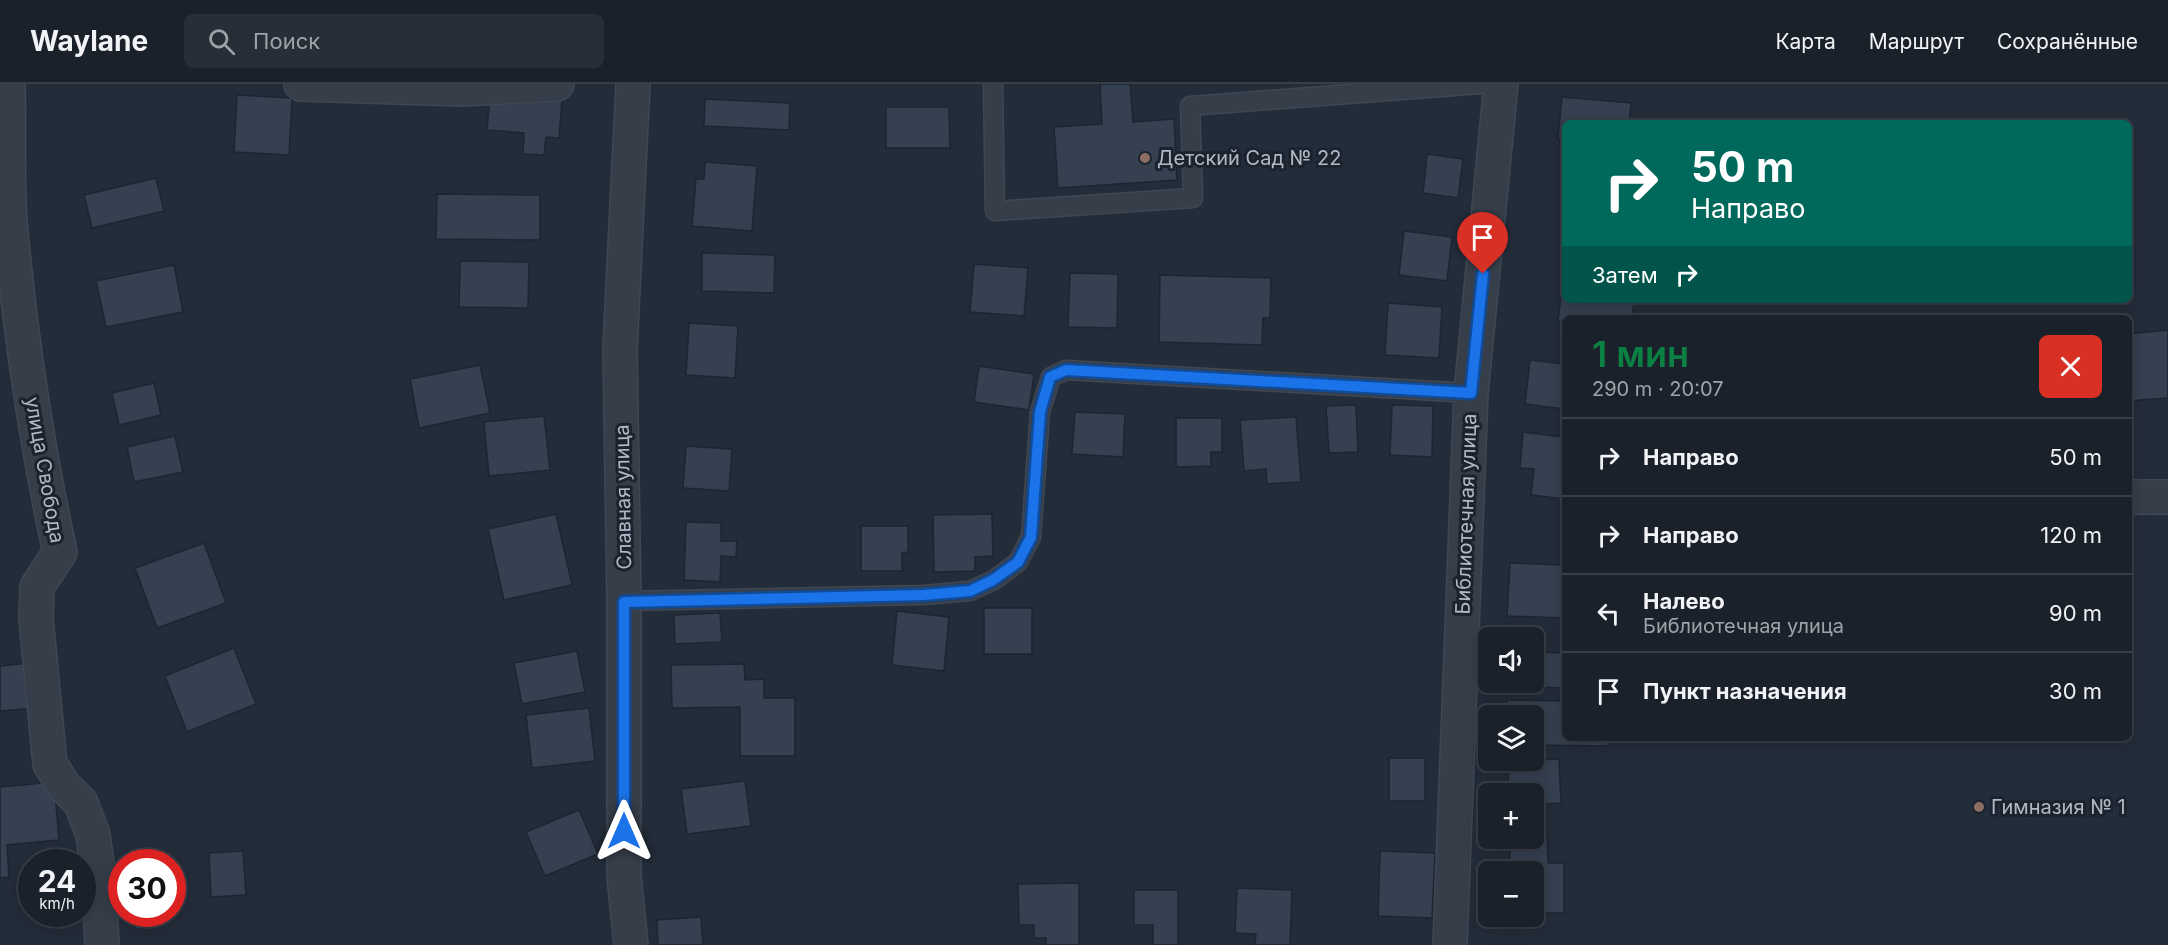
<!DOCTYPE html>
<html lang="ru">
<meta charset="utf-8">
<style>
:root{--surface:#1a212b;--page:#272e37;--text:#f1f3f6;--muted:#9fa3a9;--line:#383e47;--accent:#0b8043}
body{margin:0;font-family:Inter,sans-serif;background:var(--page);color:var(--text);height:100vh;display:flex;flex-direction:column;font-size:22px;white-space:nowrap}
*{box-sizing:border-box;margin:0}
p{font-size:20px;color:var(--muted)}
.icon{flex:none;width:33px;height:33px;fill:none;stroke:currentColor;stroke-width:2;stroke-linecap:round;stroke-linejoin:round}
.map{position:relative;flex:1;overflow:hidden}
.panel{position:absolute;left:1562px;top:231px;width:570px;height:426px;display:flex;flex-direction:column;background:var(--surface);border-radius:9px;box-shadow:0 3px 15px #0003,0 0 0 2px var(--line)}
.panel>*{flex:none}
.hud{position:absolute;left:1562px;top:36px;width:570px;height:183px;border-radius:9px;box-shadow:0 3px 15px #0003,0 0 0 2px var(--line);background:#00695c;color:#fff;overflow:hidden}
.fabs{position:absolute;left:1478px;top:543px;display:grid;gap:12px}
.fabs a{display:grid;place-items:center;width:66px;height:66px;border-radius:9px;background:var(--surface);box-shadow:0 3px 15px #0003,0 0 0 2px var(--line);font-size:30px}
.speed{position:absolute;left:18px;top:765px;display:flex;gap:12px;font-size:30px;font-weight:700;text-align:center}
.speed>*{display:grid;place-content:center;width:78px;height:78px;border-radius:50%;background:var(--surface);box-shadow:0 3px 15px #0003,0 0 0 2px var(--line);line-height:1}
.speed small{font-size:15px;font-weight:400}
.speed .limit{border:9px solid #d22;background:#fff;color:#111}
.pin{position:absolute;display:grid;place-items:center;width:51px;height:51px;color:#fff;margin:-62px -26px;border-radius:50% 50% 50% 0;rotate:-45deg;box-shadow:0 0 6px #0007}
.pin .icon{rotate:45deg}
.me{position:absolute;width:66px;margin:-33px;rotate:0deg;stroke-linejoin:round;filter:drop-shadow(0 0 4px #0008)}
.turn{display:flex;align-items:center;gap:21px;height:126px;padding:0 30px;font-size:27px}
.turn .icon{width:78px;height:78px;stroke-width:2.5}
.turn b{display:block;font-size:42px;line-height:51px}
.then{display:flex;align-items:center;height:57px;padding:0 30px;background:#0003;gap:12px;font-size:22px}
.round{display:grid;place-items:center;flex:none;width:63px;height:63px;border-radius:9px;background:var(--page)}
.overview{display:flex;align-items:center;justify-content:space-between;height:102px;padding:0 30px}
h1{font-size:36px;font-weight:600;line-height:45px;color:var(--accent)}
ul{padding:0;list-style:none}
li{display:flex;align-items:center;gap:18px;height:78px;padding:0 30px;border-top:2px solid var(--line)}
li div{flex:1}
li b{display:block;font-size:22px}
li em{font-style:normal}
header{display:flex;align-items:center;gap:36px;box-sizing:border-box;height:84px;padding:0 30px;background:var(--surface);border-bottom:2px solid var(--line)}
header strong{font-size:28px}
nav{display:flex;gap:33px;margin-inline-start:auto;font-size:21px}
.search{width:420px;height:54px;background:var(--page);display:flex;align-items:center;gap:15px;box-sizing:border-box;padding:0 21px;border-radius:9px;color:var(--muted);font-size:22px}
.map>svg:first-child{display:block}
</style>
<header>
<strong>Waylane</strong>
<div class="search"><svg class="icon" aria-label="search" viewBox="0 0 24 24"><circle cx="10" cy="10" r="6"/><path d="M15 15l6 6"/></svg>Поиск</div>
<nav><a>Карта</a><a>Маршрут</a><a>Сохранённые</a></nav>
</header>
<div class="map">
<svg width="2168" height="861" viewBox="0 0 2168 861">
<rect width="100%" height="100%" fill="#232c39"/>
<g fill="#354050" stroke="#1d2531" stroke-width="1.5">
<path d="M1100,0H1130L1133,38L1174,35L1177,96L1058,104L1054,43L1102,40Z"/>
<path d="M490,10L562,15L559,54L546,53L544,71L523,70L524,49L487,46Z"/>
<path d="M237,11L292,14L289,71L234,68Z"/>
<path d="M1562,13L1631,19L1629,39H1564V55H1558Z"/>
<path d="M705,15L790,19L789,46L704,42Z"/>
<path d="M886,23H949L950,64H886Z"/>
<path d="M1427,70L1463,75L1458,114L1423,109Z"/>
<path d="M705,78L757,82L752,147L692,142L696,95H704Z"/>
<path d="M156,94L164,127L92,144L84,111Z"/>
<path d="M437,110L540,111V156L436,155Z"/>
<path d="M1404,147L1452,153L1447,197L1399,191Z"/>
<path d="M702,169L775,171L774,209L702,207Z"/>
<path d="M460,177L529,178L528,224L459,223Z"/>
<path d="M974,180L1028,184L1024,232L970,228Z"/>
<path d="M174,181L183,228L106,243L96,197Z"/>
<path d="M1564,187V216H1634L1632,234H1564V238L1558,237Z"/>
<path d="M1070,189L1118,190L1117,244L1068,243Z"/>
<path d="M1160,191L1271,194L1270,234H1263L1262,261L1159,258Z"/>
<path d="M1388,219L1442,223L1439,274L1385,271Z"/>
<path d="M689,239L738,242L735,294L686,291Z"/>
<path d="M2168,246V314L2128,317V250Z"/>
<path d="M1530,276L1564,280V325L1525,320Z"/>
<path d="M480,281L490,329L419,344L410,295Z"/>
<path d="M979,282L1034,290L1029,326L974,318Z"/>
<path d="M154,299L161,331L119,341L112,309Z"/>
<path d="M1356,321L1358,368L1329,369L1326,322Z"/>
<path d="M1392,321L1433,322L1432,373L1390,371Z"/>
<path d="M1075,328L1125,330L1123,373L1072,370Z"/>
<path d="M544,332L550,386L489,392L484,338Z"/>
<path d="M1296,333L1301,398L1267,400L1266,385L1244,387L1240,336Z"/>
<path d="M1176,334H1222V368H1211V382L1176,383Z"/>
<path d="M1523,348L1564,353V415L1531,411L1534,385L1520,384Z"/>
<path d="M175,352L183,388L134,398L127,363Z"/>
<path d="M686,362L732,365L729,407L683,404Z"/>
<path d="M556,430L572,501L504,516L488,445Z"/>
<path d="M992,430L993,472L975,473V487L934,488L933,431Z"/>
<path d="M686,438L721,439V457H737L736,473L721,472L720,498L684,496Z"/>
<path d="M861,442H908V468L902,469V487H861Z"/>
<path d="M204,459L226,519L157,544L135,484Z"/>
<path d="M1510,479L1564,481V534L1507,532Z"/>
<rect x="984" y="524" width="48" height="46"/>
<path d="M897,527L949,533L944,587L892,581Z"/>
<path d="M720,529L722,558L675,560L674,531Z"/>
<path d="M234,564L256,620L187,648L165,592Z"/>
<path d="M577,567L585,608L522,620L514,579Z"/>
<path d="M1533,568L1564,569V604L1507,602V598H1533Z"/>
<path d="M29,579L34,624L0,627V582Z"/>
<path d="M744,580L745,596L764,595V614H795V672H740V623L672,624L671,581Z"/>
<path d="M1507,616L1564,617V654H1608V662L1533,661V632H1507Z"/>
<path d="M589,624L595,677L532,684L526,631Z"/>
<rect x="1389" y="674" width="36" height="43"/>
<path d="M1559,675L1561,719L1533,721L1531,708L1509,710L1508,677Z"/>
<path d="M745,697L751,742L687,750L681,705Z"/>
<path d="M54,698L59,756L7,761L9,793L0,794V703Z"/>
<path d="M579,726L598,770L545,792L526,748Z"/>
<path d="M1533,749H1547L1548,779H1564V829H1533V788H1510V754H1533Z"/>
<path d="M243,767L246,811L211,813L209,769Z"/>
<path d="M1380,767L1435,769L1432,834L1378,832Z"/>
<path d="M1079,799V861H1046V854H1034V841H1019L1018,800Z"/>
<path d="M1237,804L1292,806L1290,861H1255L1256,850L1235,849Z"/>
<path d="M1134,806H1178V861H1153V841H1134Z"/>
<path d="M701,833L703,861H658L657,836Z"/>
</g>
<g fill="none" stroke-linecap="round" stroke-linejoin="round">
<defs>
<g id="service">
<path d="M993,0L995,127L1193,114L1190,22L1481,0"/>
<path d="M624,517L923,511L970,507L994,496L1018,478L1031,453L1040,328L1051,293L1066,286L1471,309"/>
</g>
<g id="minor">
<path d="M8,0C9,46 7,92 10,137C20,249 36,359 60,468L37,503L36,535L50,680L64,702L81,719L93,751L98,787L102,861"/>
<path d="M301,0L461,5L557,0"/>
<path d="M2128,413H2168"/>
<path d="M631,861L624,792V517L620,265L633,0"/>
<path d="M1450,861L1471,309L1501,0"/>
</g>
</defs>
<use href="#service" stroke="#3f4753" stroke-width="21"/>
<use href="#minor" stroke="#3f4753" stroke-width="36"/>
<use href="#service" stroke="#363e4a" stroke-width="18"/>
<use href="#minor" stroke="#363e4a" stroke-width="33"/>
</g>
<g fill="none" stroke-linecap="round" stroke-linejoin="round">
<defs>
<path id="route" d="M624,747V518L923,511L970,507L993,496L1018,478L1031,453L1040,328L1050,293L1066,286L1471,309L1483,190"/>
</defs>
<use href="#route" stroke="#114b97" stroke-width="15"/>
<use href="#route" stroke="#1a73e8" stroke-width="10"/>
</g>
<g fill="#8d6e63" stroke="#1b232e" stroke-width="2">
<circle cx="1145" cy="74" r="6"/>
<circle cx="1979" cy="723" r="6"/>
</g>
<g text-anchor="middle" stroke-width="6" stroke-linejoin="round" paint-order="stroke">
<g font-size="20" fill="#b1b9c6" stroke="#1b232e" text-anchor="start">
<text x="1157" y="81">Детский Сад № 22</text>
<text x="1991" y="730">Гимназия № 1</text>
</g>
<g font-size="20" fill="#b1b9c6" stroke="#1b232e">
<text transform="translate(45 386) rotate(80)" y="7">улица Свобода</text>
<text transform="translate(623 413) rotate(-91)" y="7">Славная улица</text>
<text transform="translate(1466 430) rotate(-88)" y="7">Библиотечная улица</text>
</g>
</g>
</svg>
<div class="fabs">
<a><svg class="icon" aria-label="sound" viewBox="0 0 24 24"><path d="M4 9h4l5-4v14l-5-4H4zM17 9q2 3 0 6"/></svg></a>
<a><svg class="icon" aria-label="layers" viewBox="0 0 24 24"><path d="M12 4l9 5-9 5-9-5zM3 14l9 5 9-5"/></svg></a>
<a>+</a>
<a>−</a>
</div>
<div class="speed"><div>24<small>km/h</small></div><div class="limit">30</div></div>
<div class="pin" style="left:1483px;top:190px;background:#d93025"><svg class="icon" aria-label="arrive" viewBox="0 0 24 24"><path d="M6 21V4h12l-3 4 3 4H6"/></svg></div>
<svg class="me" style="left:624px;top:747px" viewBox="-20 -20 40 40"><path d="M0-17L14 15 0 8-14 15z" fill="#1a73e8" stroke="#fff" stroke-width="4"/></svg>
<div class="hud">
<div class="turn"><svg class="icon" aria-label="right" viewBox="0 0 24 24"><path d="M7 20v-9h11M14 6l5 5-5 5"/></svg><div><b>50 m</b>Направо</div></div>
<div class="then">Затем<svg class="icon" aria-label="right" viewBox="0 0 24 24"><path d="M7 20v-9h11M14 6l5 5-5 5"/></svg></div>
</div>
<section class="panel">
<div class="overview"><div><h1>1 мин</h1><p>290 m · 20:07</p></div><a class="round" style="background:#d93025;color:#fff"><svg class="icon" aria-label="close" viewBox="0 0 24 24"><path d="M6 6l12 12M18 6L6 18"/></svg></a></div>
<ul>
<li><svg class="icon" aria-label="right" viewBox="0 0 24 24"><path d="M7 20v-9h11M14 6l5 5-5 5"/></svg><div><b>Направо</b></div><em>50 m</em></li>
<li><svg class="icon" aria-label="right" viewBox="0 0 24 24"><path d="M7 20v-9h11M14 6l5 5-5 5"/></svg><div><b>Направо</b></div><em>120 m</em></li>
<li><svg class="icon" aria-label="left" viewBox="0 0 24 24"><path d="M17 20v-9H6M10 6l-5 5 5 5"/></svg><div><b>Налево</b><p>Библиотечная улица</p></div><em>90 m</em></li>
<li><svg class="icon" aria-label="arrive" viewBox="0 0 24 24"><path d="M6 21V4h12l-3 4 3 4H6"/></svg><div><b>Пункт назначения</b></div><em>30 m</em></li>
</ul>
</section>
</div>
